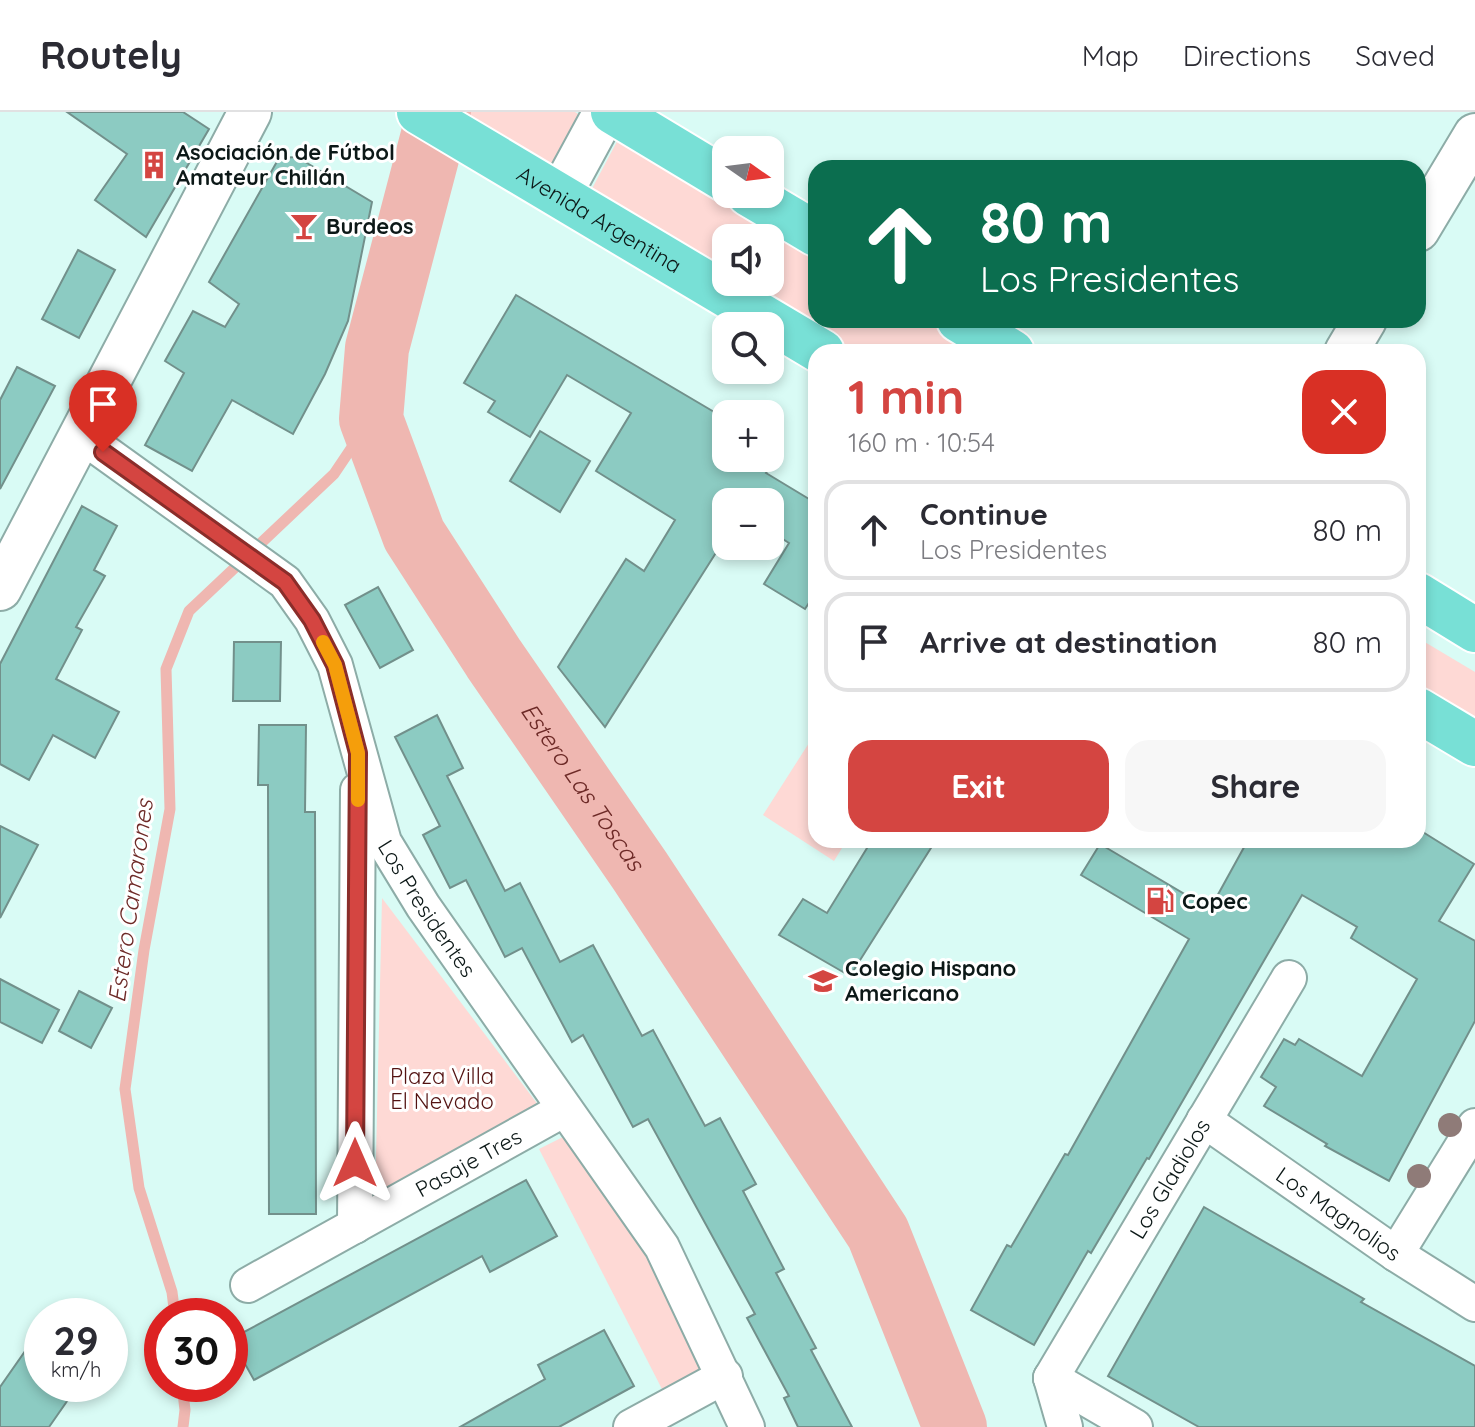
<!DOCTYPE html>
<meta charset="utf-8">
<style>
:root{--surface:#fff;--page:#f7f7f7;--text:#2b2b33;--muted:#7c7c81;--line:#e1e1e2;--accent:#d44541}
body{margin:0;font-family:Quicksand,sans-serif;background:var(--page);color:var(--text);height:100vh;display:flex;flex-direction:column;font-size:30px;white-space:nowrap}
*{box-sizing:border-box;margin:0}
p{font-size:26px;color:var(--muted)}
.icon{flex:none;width:44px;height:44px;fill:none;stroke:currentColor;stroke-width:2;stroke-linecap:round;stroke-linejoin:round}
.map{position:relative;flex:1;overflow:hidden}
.drawer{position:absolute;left:808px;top:232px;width:618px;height:504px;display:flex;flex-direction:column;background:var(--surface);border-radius:24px;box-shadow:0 4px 12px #0003}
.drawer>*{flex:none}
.banner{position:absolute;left:808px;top:48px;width:618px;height:168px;border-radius:24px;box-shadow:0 4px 12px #0003;background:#0b6e4f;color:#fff;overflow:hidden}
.needle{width:52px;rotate:104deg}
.fabs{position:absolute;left:712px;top:24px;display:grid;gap:16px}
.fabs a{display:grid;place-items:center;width:72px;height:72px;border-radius:16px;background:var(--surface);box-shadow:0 4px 12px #0003;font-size:40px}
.speed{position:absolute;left:24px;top:1186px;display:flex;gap:16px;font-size:40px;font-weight:700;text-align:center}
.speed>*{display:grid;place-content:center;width:104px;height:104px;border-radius:50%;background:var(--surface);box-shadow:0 4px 12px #0003;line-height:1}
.speed small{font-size:20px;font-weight:400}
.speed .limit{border:12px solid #d22;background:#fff;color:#111}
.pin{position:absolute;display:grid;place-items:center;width:68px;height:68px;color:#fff;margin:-82px -34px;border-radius:50% 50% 50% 0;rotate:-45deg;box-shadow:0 0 8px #0007}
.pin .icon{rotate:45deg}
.me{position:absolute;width:88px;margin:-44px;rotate:0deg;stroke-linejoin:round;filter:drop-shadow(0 0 6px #0008)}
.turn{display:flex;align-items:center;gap:28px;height:168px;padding:0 40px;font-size:36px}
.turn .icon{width:104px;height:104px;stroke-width:2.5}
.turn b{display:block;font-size:56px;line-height:68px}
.round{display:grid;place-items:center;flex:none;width:84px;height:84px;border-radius:24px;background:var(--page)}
.head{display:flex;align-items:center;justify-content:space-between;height:136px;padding:0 40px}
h1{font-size:48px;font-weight:700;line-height:60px;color:var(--accent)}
.button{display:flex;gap:16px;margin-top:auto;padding:16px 40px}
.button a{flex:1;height:92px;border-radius:24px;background:var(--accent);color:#fff;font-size:32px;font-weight:700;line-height:92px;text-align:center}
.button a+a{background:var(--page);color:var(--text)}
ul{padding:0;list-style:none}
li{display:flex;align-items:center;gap:24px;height:100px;margin:0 16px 12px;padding:0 24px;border:4px solid var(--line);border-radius:24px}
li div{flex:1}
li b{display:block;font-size:30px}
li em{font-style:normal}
header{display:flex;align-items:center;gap:48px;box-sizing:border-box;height:112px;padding:0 40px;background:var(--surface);border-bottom:2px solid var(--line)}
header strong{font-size:38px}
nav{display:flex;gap:44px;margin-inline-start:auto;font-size:28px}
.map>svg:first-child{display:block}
</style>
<header>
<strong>Routely</strong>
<nav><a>Map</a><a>Directions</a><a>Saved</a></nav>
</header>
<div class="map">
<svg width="1475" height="1315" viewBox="0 0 1475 1315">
<rect width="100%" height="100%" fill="#d9fbf5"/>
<g fill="#fed9d5">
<path d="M459,0H575L583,5L555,55Z"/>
<path d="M621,22L816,136V208H938L993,240H845L728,170H770V126H726V169L587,86Z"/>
<path d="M1418,526L1475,560V638L1418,603Z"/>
<path d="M816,620V728H847L834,749L763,703Z"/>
<path d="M382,786L539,994L375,1089Z"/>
<path d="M565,1024L651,1142L709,1256L664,1281L539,1037Z"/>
</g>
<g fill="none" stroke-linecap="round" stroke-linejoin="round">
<g stroke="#efb7b1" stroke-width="11">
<path d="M175,1204L172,1180L139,1076L125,977L144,838L170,697L166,557L189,499L334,362L371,307"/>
<path d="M182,1272L185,1298L183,1315"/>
</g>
<path stroke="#efb7b1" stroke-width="64" id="s1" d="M439,0L377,236L371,307L414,423L494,547L640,759L878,1121L955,1315"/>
</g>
<g fill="#8ccbc2" stroke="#72908b" stroke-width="2">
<path d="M67,0H183L209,17L146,125L95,88L127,42Z"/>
<path d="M297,45L372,90L348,209L325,262L293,322L232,288L192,359L145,333L184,261L165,249L193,199L225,215L239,192L209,170L279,46Z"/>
<path d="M78,138L115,158L79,226L42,207Z"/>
<path d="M516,183L726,307V346H770V332L780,338L766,361L814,390L816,387V480L805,497L764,472L789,431L770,419V390H726V425L605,615L558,555L626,447L644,459L675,408L596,359L631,301L567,263L530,325L488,300L495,289L464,271Z"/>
<path d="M17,255L55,274L0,377V288Z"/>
<path d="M540,319L590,349L560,400L510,369Z"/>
<path d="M82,394L117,414L94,458L105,464L76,515L82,518L56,567L119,600L95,646L53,623L29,668L0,652V552Z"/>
<path d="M378,475L413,538L380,556L345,493Z"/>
<path d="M234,530H281L280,589H233Z"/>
<path d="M437,603L463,656L447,664L505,779L520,771L560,850L593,833L642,924L653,918L705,1014L720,1006L756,1072L743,1079L784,1157L776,1161L816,1236L811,1238L852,1315H798L784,1286L789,1284L747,1206L755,1202L648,1007L633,1015L583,923L572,930L522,836L505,845L466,768L450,776L423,723L440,714L395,625Z"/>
<path d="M259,613H306L305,700H315L316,1102H269L268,673H258Z"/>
<path d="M0,714L38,733L0,806Z"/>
<path d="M1418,717L1474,752L1439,809L1475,829V909L1389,1069L1325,1034L1327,1032L1264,994L1276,975L1261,965L1284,927L1295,933L1299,927L1362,964L1417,867L1351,826L1357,815L1302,783L1149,1047L1147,1046L1091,1141L1088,1139L1034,1233L971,1198L1007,1133L1011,1135L1065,1042L1068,1043L1189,827L1081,763L1100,732L1210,797L1248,728H1418Z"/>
<path d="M872,728H936L850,864L779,823L803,787L827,801Z"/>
<path d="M0,867L59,898L42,931L0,910Z"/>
<path d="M79,879L112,896L91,936L59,919Z"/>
<path d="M526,1068L557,1124L490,1160L482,1144L254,1268L231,1227Z"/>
<path d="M1204,1095L1364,1187L1361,1190L1475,1254V1315H1199L1108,1264Z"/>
<path d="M42,1215V1272H79L49,1315H0V1275Z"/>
<path d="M604,1218L634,1274L559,1315H460L545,1267L538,1253Z"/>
</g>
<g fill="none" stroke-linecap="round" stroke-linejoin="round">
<defs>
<g id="minor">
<path id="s2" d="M82,324L285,470L312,508L335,553L384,730L423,794L662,1135L747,1315"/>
<path id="s3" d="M1204,1008L1396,1142L1475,1192"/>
<path d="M355,1114L358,678"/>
<path d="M1396,1142L1475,1014"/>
<path id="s4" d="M248,1173L563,998"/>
<path id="s5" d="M1051,1266L1289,866"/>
<path d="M1051,1266L1135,1315"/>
<path d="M1051,1266L1065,1315"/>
<path d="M631,1315L725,1264"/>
</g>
<g id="tertiary">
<path d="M560,83L605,0"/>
<path d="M1418,118L1475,23"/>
<path d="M1346,240L1365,208"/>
<path d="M0,477L250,0"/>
</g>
<g id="primary">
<path id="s6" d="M419,0L822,240"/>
<path d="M613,0L726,68"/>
<path d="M749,82L816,122"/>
<path d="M959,208L1012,240"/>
<path d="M1418,483L1475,518"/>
<path d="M1418,598L1475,632"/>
</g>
</defs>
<use href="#minor" stroke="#8daca7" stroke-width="38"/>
<use href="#tertiary" stroke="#8daca7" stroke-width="46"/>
<use href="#primary" stroke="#fff" stroke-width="48"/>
<use href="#minor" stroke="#fff" stroke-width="34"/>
<use href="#tertiary" stroke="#fff" stroke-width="42"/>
<use href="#primary" stroke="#78e0d6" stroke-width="44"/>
</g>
<g fill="#8f7b78">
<circle cx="1450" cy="1013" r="12"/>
<circle cx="1419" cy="1064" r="12"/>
</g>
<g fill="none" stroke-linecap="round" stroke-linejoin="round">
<defs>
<path id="route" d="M103,340L285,470L312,508L335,553L358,641L355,1051"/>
</defs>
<use href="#route" stroke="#8a2d2a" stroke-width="20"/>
<use href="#route" stroke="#d44541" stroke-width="14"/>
<path stroke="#f59e0b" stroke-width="14" d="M323,530L335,553L358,641V688"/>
</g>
<defs>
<symbol id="building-bare" viewBox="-9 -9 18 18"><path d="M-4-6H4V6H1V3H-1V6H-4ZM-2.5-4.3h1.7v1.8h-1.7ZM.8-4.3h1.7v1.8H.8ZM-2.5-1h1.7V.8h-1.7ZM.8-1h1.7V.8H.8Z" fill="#d44541" stroke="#fff" stroke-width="2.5" paint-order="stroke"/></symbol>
<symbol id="bar-bare" viewBox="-9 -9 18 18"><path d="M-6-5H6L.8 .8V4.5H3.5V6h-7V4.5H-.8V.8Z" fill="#d44541" stroke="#fff" stroke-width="2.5" paint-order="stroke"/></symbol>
<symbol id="fuel-bare" viewBox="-9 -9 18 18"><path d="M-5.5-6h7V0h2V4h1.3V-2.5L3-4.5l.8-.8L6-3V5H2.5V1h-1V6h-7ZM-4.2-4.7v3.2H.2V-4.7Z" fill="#d44541" stroke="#fff" stroke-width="2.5" paint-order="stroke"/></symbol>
<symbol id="school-bare" viewBox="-9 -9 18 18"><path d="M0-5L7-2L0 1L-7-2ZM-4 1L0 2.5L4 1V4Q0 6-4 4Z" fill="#d44541" stroke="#fff" stroke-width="2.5" paint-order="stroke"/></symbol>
</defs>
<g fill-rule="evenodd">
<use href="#building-bare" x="134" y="33" width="40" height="40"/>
<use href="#bar-bare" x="284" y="94" width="40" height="40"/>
<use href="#fuel-bare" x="1140" y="769" width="40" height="40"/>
<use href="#school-bare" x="803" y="849" width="40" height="40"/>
</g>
<g text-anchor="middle" stroke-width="6" stroke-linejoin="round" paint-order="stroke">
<g font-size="22" font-weight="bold" fill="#0c1817" stroke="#fff" text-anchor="start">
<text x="176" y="48">Asociación de Fútbol<tspan x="176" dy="25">Amateur Chillán</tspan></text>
<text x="326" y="122">Burdeos</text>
<text x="1182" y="797">Copec</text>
<text x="845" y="864">Colegio Hispano<tspan x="845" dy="25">Americano</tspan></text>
</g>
<g font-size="22" fill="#0c1817" stroke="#fff">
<text dy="8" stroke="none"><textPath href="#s6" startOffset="210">Avenida Argentina</textPath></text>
<text dy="8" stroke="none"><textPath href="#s2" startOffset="610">Los Presidentes</textPath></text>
<text dy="8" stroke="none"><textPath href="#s4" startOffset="252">Pasaje Tres</textPath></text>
<text dy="8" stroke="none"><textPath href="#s5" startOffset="232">Los Gladiolos</textPath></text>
<text dy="8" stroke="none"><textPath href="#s3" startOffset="164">Los Magnolios</textPath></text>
</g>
<g font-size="22" fill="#531211" stroke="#fff">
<text x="442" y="972">Plaza Villa<tspan x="442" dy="25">El Nevado</tspan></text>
</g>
<g font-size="24" font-style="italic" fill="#6d2a27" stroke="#fff">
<text dy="8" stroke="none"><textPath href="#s1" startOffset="742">Estero Las Toscas</textPath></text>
<text transform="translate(131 789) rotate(-82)" y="8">Estero Camarones</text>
</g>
</g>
</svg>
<div class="fabs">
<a><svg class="needle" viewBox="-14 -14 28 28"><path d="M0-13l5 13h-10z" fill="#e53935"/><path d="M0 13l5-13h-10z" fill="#7c7c81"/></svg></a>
<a><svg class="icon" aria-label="sound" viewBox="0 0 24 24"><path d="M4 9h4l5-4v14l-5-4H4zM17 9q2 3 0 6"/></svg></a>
<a><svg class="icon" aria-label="search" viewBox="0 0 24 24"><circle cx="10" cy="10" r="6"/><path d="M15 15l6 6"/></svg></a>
<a>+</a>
<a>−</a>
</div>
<div class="speed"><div>29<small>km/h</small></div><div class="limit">30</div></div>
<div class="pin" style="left:103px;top:340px;background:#d93025"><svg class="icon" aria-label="arrive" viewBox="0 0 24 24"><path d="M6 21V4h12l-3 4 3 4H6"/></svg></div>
<svg class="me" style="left:355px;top:1051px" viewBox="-20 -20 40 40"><path d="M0-17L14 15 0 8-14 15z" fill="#d44541" stroke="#fff" stroke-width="4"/></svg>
<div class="banner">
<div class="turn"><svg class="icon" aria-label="ahead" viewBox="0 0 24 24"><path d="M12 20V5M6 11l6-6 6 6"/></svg><div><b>80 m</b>Los Presidentes</div></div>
</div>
<section class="drawer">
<div class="head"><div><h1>1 min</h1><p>160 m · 10:54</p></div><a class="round" style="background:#d93025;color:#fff"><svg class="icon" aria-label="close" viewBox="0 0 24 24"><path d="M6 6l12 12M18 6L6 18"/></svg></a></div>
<ul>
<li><svg class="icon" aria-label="ahead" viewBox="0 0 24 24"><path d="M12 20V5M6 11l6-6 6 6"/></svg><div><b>Continue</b><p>Los Presidentes</p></div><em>80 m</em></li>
<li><svg class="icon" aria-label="arrive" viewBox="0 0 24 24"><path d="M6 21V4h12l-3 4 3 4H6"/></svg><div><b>Arrive at destination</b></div><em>80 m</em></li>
</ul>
<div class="button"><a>Exit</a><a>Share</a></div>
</section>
</div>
